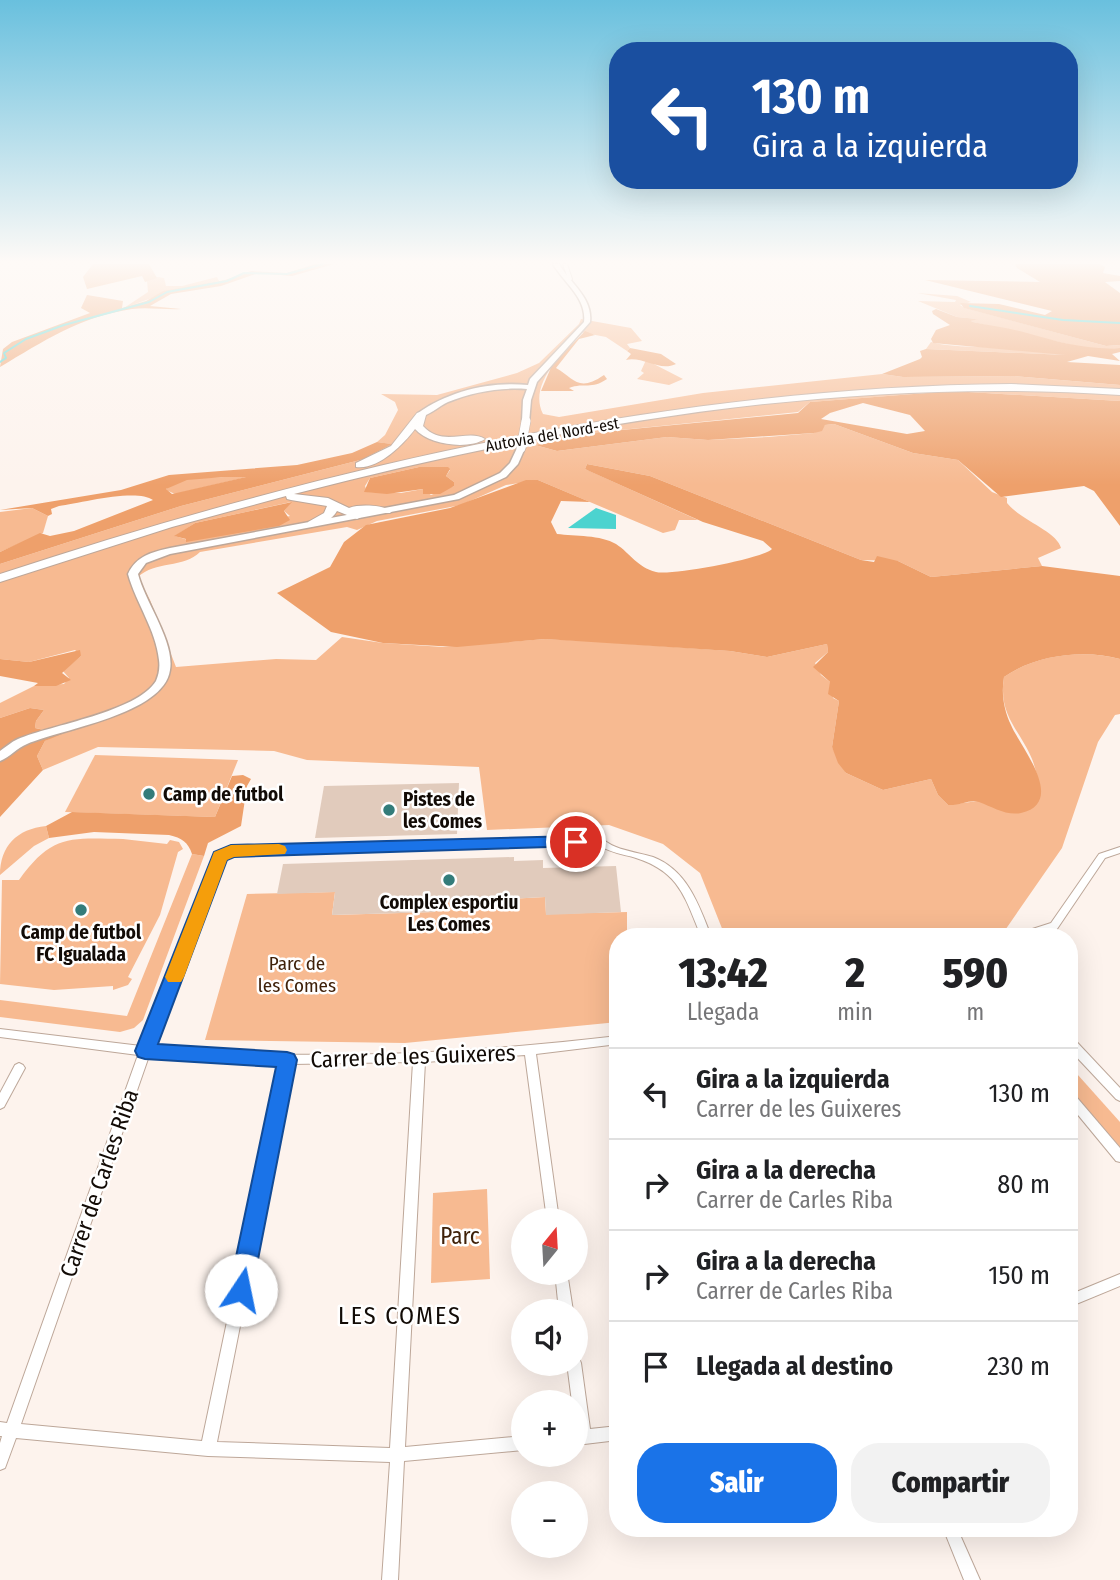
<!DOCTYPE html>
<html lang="es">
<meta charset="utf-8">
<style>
:root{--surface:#fff;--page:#f2f2f2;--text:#202124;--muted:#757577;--line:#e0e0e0;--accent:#1a73e8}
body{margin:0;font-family:"Fira Sans Condensed",sans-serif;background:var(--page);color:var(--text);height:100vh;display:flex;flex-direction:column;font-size:26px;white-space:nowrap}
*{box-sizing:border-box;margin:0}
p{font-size:23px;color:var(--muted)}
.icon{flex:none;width:38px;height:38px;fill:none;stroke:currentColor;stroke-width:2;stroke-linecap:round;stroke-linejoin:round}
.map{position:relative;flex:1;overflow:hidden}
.details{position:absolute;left:609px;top:928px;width:469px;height:609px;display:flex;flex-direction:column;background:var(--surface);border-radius:28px;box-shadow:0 7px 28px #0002}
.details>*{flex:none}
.guide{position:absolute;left:609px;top:42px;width:469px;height:147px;border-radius:28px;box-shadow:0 7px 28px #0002;background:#1a4fa0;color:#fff;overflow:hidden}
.needle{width:46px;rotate:18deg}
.tools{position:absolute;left:511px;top:1208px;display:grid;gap:14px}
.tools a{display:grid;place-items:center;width:77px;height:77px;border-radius:50%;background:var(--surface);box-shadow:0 7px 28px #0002;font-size:35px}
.pin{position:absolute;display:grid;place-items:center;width:60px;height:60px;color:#fff;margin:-30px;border:4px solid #fff;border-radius:50%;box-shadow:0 2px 7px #0007}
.me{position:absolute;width:77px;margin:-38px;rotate:11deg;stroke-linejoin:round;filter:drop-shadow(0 0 5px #0008)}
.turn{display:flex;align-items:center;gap:24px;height:147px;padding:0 28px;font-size:32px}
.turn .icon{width:91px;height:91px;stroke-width:2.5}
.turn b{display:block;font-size:49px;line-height:60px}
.eta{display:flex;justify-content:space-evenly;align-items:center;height:119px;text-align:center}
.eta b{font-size:42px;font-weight:800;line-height:49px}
.button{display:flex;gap:14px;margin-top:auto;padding:14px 28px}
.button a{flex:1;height:80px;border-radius:28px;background:var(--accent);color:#fff;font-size:28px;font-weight:800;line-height:80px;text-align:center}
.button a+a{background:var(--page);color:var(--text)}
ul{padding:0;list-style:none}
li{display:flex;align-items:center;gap:21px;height:91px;padding:0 28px;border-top:2px solid var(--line)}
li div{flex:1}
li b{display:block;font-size:26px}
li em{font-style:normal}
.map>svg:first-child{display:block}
</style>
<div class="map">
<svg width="1120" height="1580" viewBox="0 0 1120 1580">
<rect width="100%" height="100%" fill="#fdf3ed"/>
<g fill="#f7ba91" fill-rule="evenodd">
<path d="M158,277L164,278L166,286H182L217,277L219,281L174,290L124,308L148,292L147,281Z"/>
<path d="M917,293L957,296L971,302L960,305L965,308L1106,346L1120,345V348L1089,349L973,322L970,321L977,319L957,317L918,301L955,302L956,300Z"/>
<path d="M581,319L631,328L642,341L627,344L630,348L627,351L606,337L580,332C562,354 528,385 543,414L559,417L703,393L882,374L903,377L1014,376L1120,385V401L952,391L810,402L798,412L591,433L535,445L557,451L667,437L708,440L768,437L814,433L825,425L834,424L913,453L958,460L992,492L1007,498V503C1020,520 1057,531 1061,548L1038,558L1042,566L931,577L898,561L861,560L650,476L587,464L585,469L698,520H679L675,530L663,533L538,480L506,485L461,505L377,521L357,530L347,527L200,552C184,568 155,561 138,577L150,600L176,667L276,659L316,660L342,637L383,643L443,647L545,639L589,641L730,651L767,657L827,644L828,652L815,663L821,675L830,682L833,698L839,701L832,747L846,773L883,790L931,779L938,795L948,805L978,801L1011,813L1032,807L1040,791C1038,780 1036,769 1032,759C1019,728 998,716 1004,677C1035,655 1083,649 1120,659V714L1115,715L1098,742L1062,848L1001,936H725L700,873L663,844L609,825L487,830L479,767L307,760L274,751L98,747L43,770L37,756L45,741L60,733L35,728L36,721L44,710L30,708L0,718V703L34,686L64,684L69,678L63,671L81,656L75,650L29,662L0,659V564L181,506L364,459L391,444L377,442L385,435L398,410L395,402L381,394L437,395L517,373L539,363L579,324ZM419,467L450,470L446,476L454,482V486L431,495L423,489L401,493L367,492L365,486L370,478ZM291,502L284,511L290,516L188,540L175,536L195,523Z"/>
<path d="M931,342C967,352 1039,342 1066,355L926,349Z"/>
<path d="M646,360L683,379L669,385L637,379L644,373L641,371Z"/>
<path d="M224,477H247L175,494L166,490C174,476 208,478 224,477Z"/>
<path d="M32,508L48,516L43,533L0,552V512Z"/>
<path d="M95,755L238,760L215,817L65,812Z"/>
<path d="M46,826L49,838L34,846L0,875C0,846 17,829 46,826Z"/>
<path d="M123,839L167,844L170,840L179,842L183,849L178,852L160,915L128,977L132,979L128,985L113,990V986L54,990L0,984L2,880H19C52,834 70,838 123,839Z"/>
<path d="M192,854L204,856L143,1020L134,1028L120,1032L0,1017V1000L127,1016Z"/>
<path d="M335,892L332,915L435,912L436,903L545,897L546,914L627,912V936H618V1022L405,1043L205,1040L247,894Z"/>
<path d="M1069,1065L1120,1122V1147L1069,1088Z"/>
<path d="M487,1189L490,1279L431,1283L433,1193Z"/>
</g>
<g fill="#eea06b" fill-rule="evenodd">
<path d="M93,264H149L157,278L145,282L142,276L87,289L83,277Z"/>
<path d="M315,264H334L292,276L258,273L221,286L171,294L150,306L181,309C165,310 148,307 132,309C79,317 44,341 0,367L3,349L12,342L90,313L81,308L87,295L123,301L122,308L146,301L163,291L225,280L251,271L287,273Z"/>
<path d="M1015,264H1100L1105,267L1103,273L1120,276V281L1105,282L1120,293V345L1106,346L964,308L960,303L999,304L1045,315L1052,311L925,280L1040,282L1017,268Z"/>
<path d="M936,309L957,317L978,319L971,321L973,322C991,326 1010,328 1027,333C1059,342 1086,350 1120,348V352L1112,354L1120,361L1088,356L1067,362L1120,365V385L1014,376L903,377L882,374L920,359L922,357L920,351L926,349L1066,355L933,343L931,339L936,330L950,325L933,314L932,311Z"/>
<path d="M585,331L595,335L579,339L556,368C574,378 578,393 604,375L607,379C591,390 585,382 569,388L574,391H541L552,365Z"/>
<path d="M630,348L661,354L676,364C659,372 643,356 626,360L631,354L627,351Z"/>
<path d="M952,391L1120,401V526L1094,491L1084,486L1001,497L958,460L913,453L834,424L825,425L822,431L814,433L708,440L667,437L557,451L535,445L591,433L798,413L810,402ZM863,403L910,415L925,431L907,434L821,419L830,413Z"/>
<path d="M377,442L392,444L364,459L181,506L0,564V552L40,533L50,536L74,531L153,500C137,488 80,503 59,506L51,509L52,514L48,516L32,508L0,510L121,490L169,475L297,465L352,453ZM224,477H246L172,494L166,489L187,480Z"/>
<path d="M587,464L650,476L861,560L874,562L877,556L898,561L931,577L1042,566L1120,576V659C1084,649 1035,655 1004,677C1001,694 1004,710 1011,725C1019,745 1068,802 1021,813C1006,816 993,807 979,802C970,799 959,806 948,805L938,795L931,779L883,790L846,773L838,763L832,747L839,701L828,694L830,682L813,667L828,652L827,644L767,657L730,651L545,639L457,647L383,643L331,632L277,593L330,567L344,542L366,525L450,508L526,480H538L590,502L561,501L551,522L557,534C575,536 601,535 616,544C631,554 637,567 656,572C670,576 762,559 772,549L763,541L703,522L589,471L585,469Z"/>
<path d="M419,467H448L450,469L446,476L454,482V486L440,494H423V489L387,494L364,492L370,478Z"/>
<path d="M292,502L284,511L290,520L279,526L186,542V539L174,536L195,523Z"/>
<path d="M80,650L81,656L62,673L71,680L56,686H34L38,683L0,676V659L29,662Z"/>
<path d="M30,708L44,710L36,721L35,728L62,734L45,741L37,756L43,770L0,817V718Z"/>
<path d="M243,775L251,779L247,786L241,826L208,843L204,856L192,854C188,842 182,838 169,835L94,832L49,838L46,826L72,812L215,817L232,776Z"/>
</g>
<path fill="#4cd3cf" d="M596,508L616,515V529L568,528Z"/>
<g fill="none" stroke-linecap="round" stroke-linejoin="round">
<g stroke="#4cd3cf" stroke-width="2">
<path d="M970,306L1063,320L1120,323"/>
<path d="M0,362L6,358L4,353L26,339L64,325L149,302L167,292L227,281L244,273L287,274L323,264"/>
</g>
</g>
<g fill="#e1cbbc">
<path d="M459,783L457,834L315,838L324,786Z"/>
<path d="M514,857V861L543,860V868L616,866L621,912L546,915L545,897L436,903L435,912L332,915L335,892L277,894L283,864Z"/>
</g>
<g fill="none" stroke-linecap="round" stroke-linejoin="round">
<defs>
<g id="street">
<path d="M563,264H567L572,279L570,282L566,281L568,279Z"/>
<path d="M601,839C606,841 610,845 616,847C628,852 641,853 653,857C687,870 699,905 711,936H701C685,898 680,872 636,858C623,854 610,853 599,845L236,854L226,856L152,1047C307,1062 463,1054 618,1036V1044L536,1054L559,1220H547L525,1055L425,1062L405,1447L523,1436V1450L404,1461L398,1580H382L390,1462L208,1456L16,1438L5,1468L0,1470V1443L2,1436H0V1422L7,1423L138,1055L0,1037V1029L141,1046L219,852L236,848ZM149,1056L217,1062L281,1064L202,1441L21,1424ZM413,1062L390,1448L217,1442L292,1064Z"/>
<path d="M1120,847V853L1105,858L1057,929L1034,936H1019L1020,933L1051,923L1099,854Z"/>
<path d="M1069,1037L1073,1038L1120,1088V1101L1116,1099L1069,1049Z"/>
<path d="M19,1063L23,1065L25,1068L4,1107L0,1109V1093L15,1065Z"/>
<path d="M1069,1091L1073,1093L1120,1148V1162L1116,1161L1069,1104Z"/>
<path d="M555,1272H567L573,1311H559Z"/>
<path d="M1120,1274V1286L1069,1307V1295Z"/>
<path d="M576,1357L579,1358L581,1363L590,1429L618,1426V1440L576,1445V1402H572L567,1363H576Z"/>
<path d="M943,1528H957L980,1580H964Z"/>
</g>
<g id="secondary">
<path d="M553,264H559C570,283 593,298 590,322L537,382L531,400L529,423L522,421L523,400L527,389C500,387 473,392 448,402C439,406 428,417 418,417V413C449,391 490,381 528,385L530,379L584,322C587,298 564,283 553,264Z"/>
<path d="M518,446L525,448L518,464L506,477L459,499L170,554L146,563L138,574C145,602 175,642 170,670C164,714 62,729 27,744C17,748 10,757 0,761V751C6,747 11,742 18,739C51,725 137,712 156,681C159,674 160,667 159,660C156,630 136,603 128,574C136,556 152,552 170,548L454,495L500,473L510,463Z"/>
</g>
<g id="highway">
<path d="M1011,384L1120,389V395C842,376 562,425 294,494L328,498L349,508C360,504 382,505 392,511L390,513H360L363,516L357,519L337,511C332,520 318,528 308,526V522L324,513L327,506L291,500L287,499L286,496L172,527L0,582V574C326,467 666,387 1011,384Z"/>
<path d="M421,412L426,415L423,426C443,448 468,428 485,439C468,450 429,445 415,429C403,445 378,470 356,467V463L391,446L417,413Z"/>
</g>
</defs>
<use href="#street" stroke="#bda799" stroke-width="2"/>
<use href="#secondary" stroke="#bda799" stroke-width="3"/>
<use href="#highway" stroke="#bda799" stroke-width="2"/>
<use href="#street" fill="#fff" fill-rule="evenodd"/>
<use href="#secondary" fill="#fff" fill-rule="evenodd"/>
<use href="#highway" fill="#fff" fill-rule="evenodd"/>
<defs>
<path id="secondary-bridge" d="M521,448L526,421"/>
</defs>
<use href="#secondary-bridge" stroke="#bda799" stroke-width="10" stroke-linecap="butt"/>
<use href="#secondary-bridge" stroke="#fff" stroke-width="9"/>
</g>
<linearGradient id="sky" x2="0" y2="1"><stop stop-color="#69c0de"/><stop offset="0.54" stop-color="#fefaf7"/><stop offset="1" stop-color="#fefaf7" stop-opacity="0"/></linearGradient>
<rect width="1120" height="485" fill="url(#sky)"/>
<path fill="#1a73e8" stroke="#114b97" stroke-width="2" d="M576,836L585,842L582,846L234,857L227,860L158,1044L287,1052L294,1054L297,1060L252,1290L249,1298L241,1301L232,1298L229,1290L276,1067L145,1059L138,1057L135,1051L214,852L231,845Z"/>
<path fill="#f59e0b" d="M279,844L285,846L287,850L285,854L234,857L227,860L184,977L181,982H168L165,977L214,852L231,845Z"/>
<g fill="#337c7a" stroke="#fff" stroke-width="2.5">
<circle cx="149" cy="794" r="7"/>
<circle cx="389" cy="810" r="7"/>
<circle cx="449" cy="880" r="7"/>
<circle cx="81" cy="910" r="7"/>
</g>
<g text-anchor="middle" stroke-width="5" stroke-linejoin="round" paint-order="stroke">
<g font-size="16" fill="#120b06" stroke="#fff">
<text transform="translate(552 434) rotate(-10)" y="6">Autovia del Nord-est</text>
</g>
<g font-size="19" font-weight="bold" fill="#120b06" stroke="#fff" text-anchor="start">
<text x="163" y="801">Camp de futbol</text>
<text x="403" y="806">Pistes de<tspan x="403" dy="22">les Comes</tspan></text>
<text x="449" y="909" text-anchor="middle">Complex esportiu<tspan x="449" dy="22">Les Comes</tspan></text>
<text x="81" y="939" text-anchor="middle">Camp de futbol<tspan x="81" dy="22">FC Igualada</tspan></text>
</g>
<g font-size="19" fill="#3f2109" stroke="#fff">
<text x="297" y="970">Parc de<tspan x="297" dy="22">les Comes</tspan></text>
</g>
<g font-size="23" fill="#120b06" stroke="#fff">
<text transform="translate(413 1056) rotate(-2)" y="8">Carrer de les Guixeres</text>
<text transform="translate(99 1183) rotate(-71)" y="8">Carrer de Carles Riba</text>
</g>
<g font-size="23" fill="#3f2109" stroke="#fff">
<text x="460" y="1244">Parc</text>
</g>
<g font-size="24" letter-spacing="2" fill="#120b06" stroke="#fff">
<text x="400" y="1324">LES COMES</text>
</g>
</g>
</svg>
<div class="tools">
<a><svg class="needle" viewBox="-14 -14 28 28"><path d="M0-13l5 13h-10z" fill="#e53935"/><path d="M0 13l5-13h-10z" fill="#757577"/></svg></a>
<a><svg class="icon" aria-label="sound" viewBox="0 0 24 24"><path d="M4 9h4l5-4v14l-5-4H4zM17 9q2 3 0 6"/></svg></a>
<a>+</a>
<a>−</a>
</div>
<div class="pin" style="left:576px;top:842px;background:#d93025"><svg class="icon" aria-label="arrive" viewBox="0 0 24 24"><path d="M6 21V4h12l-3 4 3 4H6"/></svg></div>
<svg class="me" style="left:241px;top:1290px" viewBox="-20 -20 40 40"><circle r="19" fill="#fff"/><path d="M0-13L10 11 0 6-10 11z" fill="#1a73e8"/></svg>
<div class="guide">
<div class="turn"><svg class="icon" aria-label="left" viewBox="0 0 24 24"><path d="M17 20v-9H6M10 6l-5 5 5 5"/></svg><div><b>130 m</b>Gira a la izquierda</div></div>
</div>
<section class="details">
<div class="eta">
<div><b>13:42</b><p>Llegada</p></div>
<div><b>2</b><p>min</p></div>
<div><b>590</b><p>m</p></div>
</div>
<ul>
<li><svg class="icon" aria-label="left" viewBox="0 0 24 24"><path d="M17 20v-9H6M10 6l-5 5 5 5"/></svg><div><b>Gira a la izquierda</b><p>Carrer de les Guixeres</p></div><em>130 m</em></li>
<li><svg class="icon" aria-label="right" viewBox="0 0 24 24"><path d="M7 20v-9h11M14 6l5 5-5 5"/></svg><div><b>Gira a la derecha</b><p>Carrer de Carles Riba</p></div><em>80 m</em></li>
<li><svg class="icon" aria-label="right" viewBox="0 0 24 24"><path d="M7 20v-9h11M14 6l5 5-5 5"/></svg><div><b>Gira a la derecha</b><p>Carrer de Carles Riba</p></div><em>150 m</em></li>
<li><svg class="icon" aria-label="arrive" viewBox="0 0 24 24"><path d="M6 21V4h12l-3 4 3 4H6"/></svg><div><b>Llegada al destino</b></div><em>230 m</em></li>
</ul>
<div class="button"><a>Salir</a><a>Compartir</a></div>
</section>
</div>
